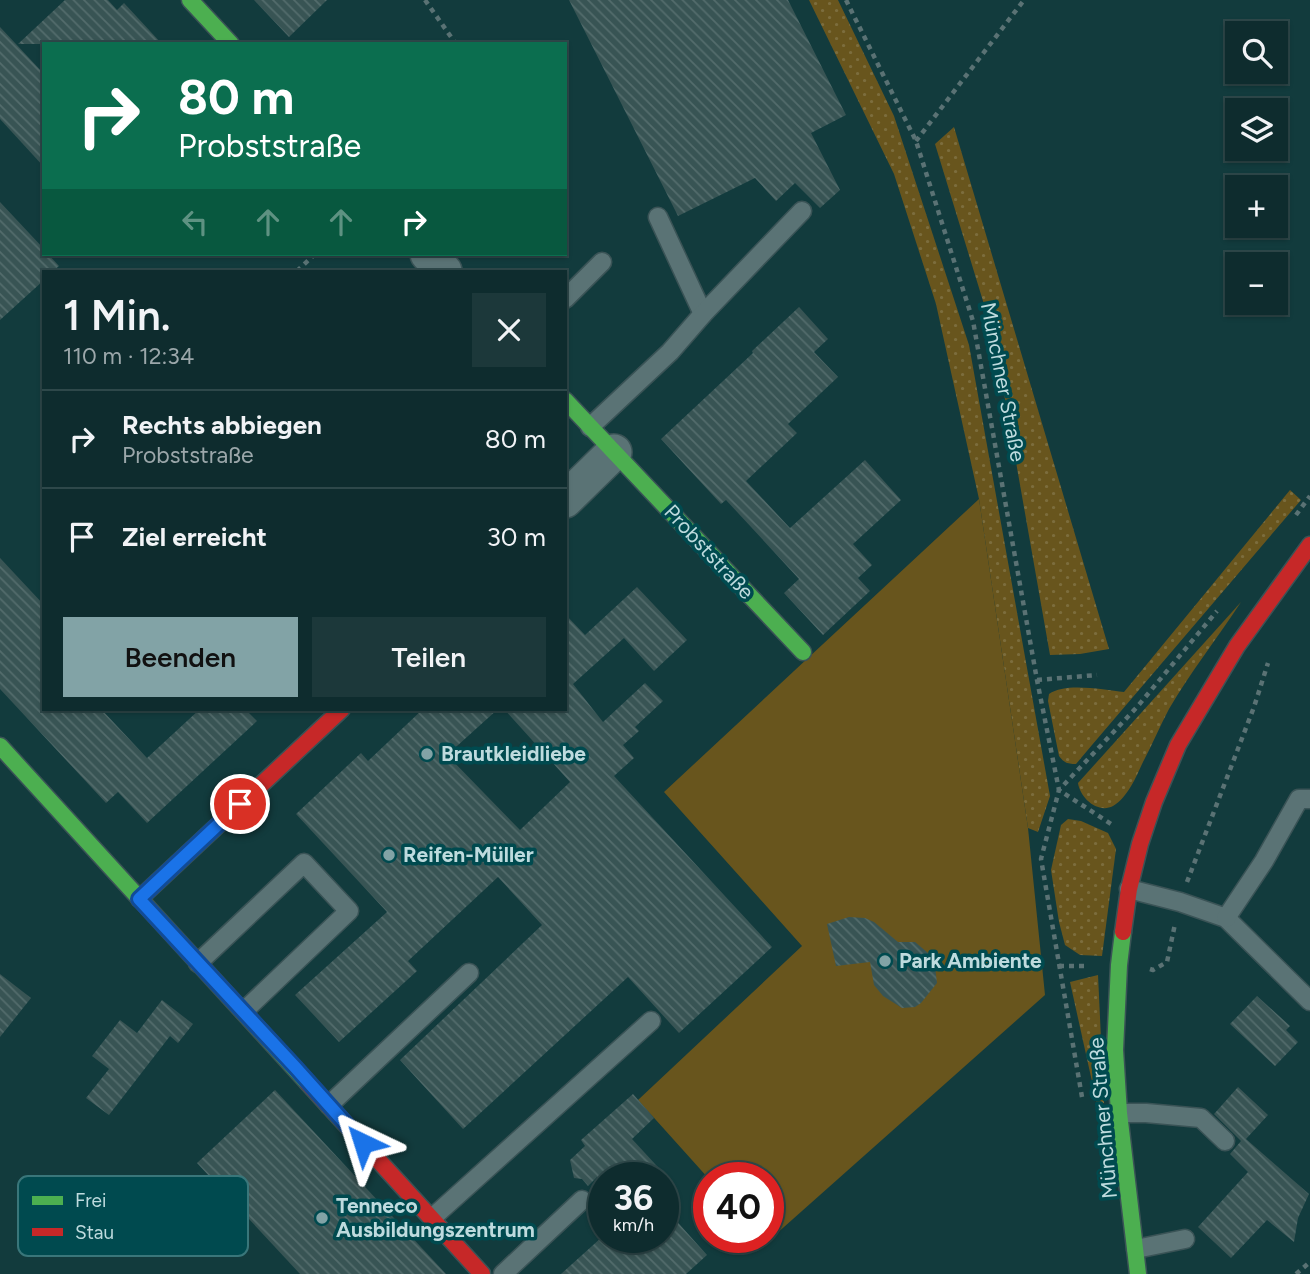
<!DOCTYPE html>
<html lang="de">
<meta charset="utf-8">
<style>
:root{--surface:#0e2c2e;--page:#1c383a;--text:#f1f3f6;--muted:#9ba7aa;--line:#2e484a;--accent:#82a3a6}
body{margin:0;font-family:Figtree,sans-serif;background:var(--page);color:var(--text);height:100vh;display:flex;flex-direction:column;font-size:26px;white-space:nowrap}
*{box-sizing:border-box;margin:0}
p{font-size:23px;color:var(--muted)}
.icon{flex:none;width:38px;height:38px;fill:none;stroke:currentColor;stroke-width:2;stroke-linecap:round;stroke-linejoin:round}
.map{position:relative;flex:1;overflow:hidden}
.sheet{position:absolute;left:42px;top:270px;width:525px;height:441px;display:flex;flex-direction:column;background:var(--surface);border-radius:0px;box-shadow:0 2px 5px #0004,0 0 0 2px var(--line)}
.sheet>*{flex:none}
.guide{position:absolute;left:42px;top:42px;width:525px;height:214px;border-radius:0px;box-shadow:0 2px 5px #0004,0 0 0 2px var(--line);background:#0b6e4f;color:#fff;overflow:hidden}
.controls{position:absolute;left:1225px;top:21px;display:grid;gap:14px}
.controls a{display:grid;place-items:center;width:63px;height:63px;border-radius:0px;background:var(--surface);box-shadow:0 2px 5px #0004,0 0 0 2px var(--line);font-size:35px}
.speed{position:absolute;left:588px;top:1162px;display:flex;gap:14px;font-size:35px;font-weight:700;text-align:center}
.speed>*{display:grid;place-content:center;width:91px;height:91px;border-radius:50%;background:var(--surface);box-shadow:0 2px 5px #0004,0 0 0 2px var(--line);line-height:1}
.speed small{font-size:18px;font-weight:400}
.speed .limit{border:10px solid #d22;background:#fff;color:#111}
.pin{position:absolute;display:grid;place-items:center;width:60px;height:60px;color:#fff;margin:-30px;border:4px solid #fff;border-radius:50%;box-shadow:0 2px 7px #0007}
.me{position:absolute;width:77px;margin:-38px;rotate:319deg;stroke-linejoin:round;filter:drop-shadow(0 0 5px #0008)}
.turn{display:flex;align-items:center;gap:24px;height:147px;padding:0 21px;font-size:32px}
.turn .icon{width:91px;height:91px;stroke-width:2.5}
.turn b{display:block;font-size:49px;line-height:60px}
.lanes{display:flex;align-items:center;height:66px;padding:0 21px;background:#0003;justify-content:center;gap:35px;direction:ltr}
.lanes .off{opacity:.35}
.round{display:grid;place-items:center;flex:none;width:74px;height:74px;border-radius:0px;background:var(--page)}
.head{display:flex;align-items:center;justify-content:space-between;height:119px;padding:0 21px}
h1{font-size:42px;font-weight:600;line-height:52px}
.primary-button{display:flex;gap:14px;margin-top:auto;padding:14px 21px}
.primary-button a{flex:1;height:80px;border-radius:0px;background:var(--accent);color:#111;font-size:28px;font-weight:600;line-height:80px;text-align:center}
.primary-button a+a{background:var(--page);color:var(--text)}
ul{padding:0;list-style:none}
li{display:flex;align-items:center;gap:21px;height:98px;padding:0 21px;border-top:2px solid var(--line)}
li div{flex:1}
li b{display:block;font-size:26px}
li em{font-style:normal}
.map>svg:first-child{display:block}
</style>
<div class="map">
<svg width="1310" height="1274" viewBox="0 0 1310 1274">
<defs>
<pattern id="grass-dots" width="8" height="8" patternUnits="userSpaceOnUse" patternTransform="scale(1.75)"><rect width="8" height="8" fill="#68551d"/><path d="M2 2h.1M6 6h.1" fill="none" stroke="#7c6d3d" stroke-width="1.8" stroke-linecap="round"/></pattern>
<pattern id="building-back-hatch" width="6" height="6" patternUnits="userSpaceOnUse" patternTransform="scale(1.75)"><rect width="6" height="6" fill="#385454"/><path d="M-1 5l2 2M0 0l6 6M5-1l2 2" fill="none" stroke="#536c6c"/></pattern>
</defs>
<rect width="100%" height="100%" fill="#123b3d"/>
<g fill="url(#grass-dots)">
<path d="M809,0H838L894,116L969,345L1050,796L1038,832L1028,828L979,499L936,304L894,174Z"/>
<path d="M954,127L1109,649L1080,654L1050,655L994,337L935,144Z"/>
<path d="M1290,490L1301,500L1092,745L1076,764C1068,764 1064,763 1059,756L1048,701L1049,694C1066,682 1104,690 1124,692Z"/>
<path d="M1241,602C1218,637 1190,673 1169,709C1160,726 1152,745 1143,762C1136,777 1128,797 1113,806C1098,814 1080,798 1078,783Z"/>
<path d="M1068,819L1081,821L1108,833L1116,849L1102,956L1080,955L1065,945L1059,922L1051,870L1061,825Z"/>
<path d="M1098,975L1104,1103L1097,1104L1070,982Z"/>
</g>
<path fill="#68551d" d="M979,499L1028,828L1045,995L766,1243L761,1237H768V1178H709V1179L638,1100L802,946L664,792Z"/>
<g fill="url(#building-back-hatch)">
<path d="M65,0H108L117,10L124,3L162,44H18Z"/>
<path d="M254,0H327L289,37Z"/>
<path d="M569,0H788L846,115L811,133L840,190L820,208L795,183L776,201L755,178L678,216Z"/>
<path d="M0,27L44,74V167L0,119Z"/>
<path d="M0,202L44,249V254H48L59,266L53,271H44V280L0,320Z"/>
<path d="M799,307L828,339L814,352L838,377L788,424L797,433L746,481L790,528L865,460L901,500L853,544L872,565L858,578L870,591L823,635L784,593L799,579L726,500L721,504L661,439L753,353L752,351Z"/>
<path d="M0,558L44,605V709H101L147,758L200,709H245L257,721L147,823L118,792L106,803L0,689Z"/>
<path d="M637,587L687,640L654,671L624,638L573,684L603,722L645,683L663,701L635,727L639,731L623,745L634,758L614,776L772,947L679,1033L628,977L463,1129L400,1060L542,925L498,877L408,961L417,971L339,1042L295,995L387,912L296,814L361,753L368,761L423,709H498L447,755L520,830L570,782L504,709H565V614L585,635Z"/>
<path d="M849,917L865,918L874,922L898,942H915L934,958L937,983L921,1003L915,1007L902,1008L883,996L874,985L870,962L836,966L827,924Z"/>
<path d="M0,974L31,998L0,1037Z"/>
<path d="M1257,996L1290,1026L1286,1030L1298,1042L1275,1066L1230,1024Z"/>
<path d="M162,1000L193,1024L178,1043L170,1036L109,1115L86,1098L109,1069L92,1056L120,1020L137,1033Z"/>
<path d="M1238,1087L1268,1115L1246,1139L1309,1194L1298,1218L1294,1242L1267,1220L1231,1258L1198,1227L1248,1172L1230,1154L1241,1141L1214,1114Z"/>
<path d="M275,1090L446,1274H300L197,1163Z"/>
<path d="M633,1094L654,1118L632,1139L668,1178L597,1177L588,1186L582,1179L574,1178L570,1160L585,1146L581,1140Z"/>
<path d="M663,1206L707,1255L686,1274H561L602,1237H663Z"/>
</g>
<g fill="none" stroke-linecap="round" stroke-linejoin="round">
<defs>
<g id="lane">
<path d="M658,217L703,314"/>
<path d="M565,299L602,262"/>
<path d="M590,427L670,352L703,314L802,211"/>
<path d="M1129,889L1180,902L1226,918L1310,1001"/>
<path d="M1226,918L1264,861L1299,799H1310"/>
<path d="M198,963L304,863L349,911L244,1011"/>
<path d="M329,1105L469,973"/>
<path d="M1119,1113H1146L1201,1118L1225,1141"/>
<path d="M432,1218L651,1021"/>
<path d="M1136,1249L1185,1239"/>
<path d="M503,1274L582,1200"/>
</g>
<g id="street">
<path d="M428,254L444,271"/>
<path d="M565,500L614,452"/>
</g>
<g id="fast">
<path d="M190,0L231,44"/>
<path d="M565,400L803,652"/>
<path d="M0,746L307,1082"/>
<path d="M1123,932L1119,965L1115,1050L1119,1113L1138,1274"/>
</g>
<g id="jam">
<path d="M139,899L342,709"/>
<path d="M1123,932L1129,889L1140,844L1154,802L1178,745L1237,646L1310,545"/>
<path d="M307,1082L482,1274"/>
</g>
</defs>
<use href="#lane" stroke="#3a5356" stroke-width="21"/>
<use href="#street" stroke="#3a5356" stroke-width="38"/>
<use href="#fast" stroke="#3a5356" stroke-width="19"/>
<use href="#jam" stroke="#3a5356" stroke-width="19"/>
<g stroke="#5a7274" stroke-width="4.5" stroke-dasharray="5 5" stroke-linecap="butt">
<path d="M425,0L456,44"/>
<path d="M846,0L916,141L973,321L1037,680L1059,790L1114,826"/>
<path d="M916,141L1024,0"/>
<path d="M297,271L315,254"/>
<path d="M1296,515L1310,496"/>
<path d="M1037,680L1097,675"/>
<path d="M1187,882L1254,707L1268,663"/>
<path d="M1059,966H1086"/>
<path d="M1150,969L1153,970L1167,962L1175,924"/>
<path d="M1082,1097L1041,859L1059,790L1137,707L1217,611"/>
<path d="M1296,1274L1310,1262"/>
</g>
<use href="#lane" stroke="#5a7375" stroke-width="18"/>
<use href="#street" stroke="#5a7375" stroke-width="35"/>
<use href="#fast" stroke="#4caf50" stroke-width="16"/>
<use href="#jam" stroke="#c62828" stroke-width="16"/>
</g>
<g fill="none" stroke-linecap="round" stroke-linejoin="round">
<defs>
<path id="route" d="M240,804L139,899L295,1067L363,1143"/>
</defs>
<use href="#route" stroke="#114b97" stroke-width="18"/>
<use href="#route" stroke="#1a73e8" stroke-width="12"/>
</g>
<g fill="#82a3a6" stroke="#004a4f" stroke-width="2.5">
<circle cx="427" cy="754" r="7"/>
<circle cx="389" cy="855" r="7"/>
<circle cx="885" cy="961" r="7"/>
<circle cx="322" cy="1218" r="7"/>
</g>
<g text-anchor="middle" stroke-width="7" stroke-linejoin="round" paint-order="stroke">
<g font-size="21" fill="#bedbde" stroke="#004a4f">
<text transform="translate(1003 382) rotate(79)" y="7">Münchner Straße</text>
<text transform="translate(709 552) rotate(47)" y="7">Probststraße</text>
<text transform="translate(1103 1118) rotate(-95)" y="7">Münchner Straße</text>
</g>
<g font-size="21" font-weight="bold" fill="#bedbde" stroke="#004a4f" text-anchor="start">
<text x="441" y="761">Brautkleidliebe</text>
<text x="403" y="862">Reifen-Müller</text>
<text x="899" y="968">Park Ambiente</text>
<text x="336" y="1213">Tenneco<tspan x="336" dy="24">Ausbildungszentrum</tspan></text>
</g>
</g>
<rect x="18" y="1176" width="230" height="80" rx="10" fill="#004a4f" stroke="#39767a" stroke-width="2"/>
<rect x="32" y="1196" width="31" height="9" fill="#4caf50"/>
<rect x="32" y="1228" width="31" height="8" fill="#c62828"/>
<g font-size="19" fill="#bedbde">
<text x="75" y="1207">Frei</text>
<text x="75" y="1239">Stau</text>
</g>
</svg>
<div class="controls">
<a><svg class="icon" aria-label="search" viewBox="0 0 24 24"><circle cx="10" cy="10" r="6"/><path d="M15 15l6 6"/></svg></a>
<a><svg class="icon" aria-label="layers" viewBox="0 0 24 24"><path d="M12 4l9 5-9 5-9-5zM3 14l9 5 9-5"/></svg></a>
<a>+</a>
<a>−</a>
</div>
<div class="speed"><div>36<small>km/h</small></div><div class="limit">40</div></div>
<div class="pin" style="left:240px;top:804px;background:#d93025"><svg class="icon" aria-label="arrive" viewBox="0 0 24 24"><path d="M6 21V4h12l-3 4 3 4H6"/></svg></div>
<svg class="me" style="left:363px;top:1143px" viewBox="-20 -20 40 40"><path d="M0-17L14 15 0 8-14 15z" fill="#1a73e8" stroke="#fff" stroke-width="4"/></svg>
<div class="guide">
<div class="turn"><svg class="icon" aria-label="right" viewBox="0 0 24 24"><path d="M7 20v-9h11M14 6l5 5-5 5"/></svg><div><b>80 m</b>Probststraße</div></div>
<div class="lanes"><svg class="icon off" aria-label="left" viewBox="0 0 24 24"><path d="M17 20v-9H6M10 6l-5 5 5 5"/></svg><svg class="icon off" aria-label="ahead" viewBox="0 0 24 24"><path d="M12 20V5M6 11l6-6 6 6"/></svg><svg class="icon off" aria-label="ahead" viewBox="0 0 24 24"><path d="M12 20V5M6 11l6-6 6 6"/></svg><svg class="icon" aria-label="right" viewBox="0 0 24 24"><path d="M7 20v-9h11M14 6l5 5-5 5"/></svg></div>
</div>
<section class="sheet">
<div class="head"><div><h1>1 Min.</h1><p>110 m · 12:34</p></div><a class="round"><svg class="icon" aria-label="close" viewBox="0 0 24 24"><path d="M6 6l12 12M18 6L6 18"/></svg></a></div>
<ul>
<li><svg class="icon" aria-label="right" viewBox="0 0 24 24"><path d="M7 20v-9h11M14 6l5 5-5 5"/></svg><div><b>Rechts abbiegen</b><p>Probststraße</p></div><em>80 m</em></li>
<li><svg class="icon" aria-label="arrive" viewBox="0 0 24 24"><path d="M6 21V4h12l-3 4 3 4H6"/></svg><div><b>Ziel erreicht</b></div><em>30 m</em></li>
</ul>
<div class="primary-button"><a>Beenden</a><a>Teilen</a></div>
</section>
</div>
